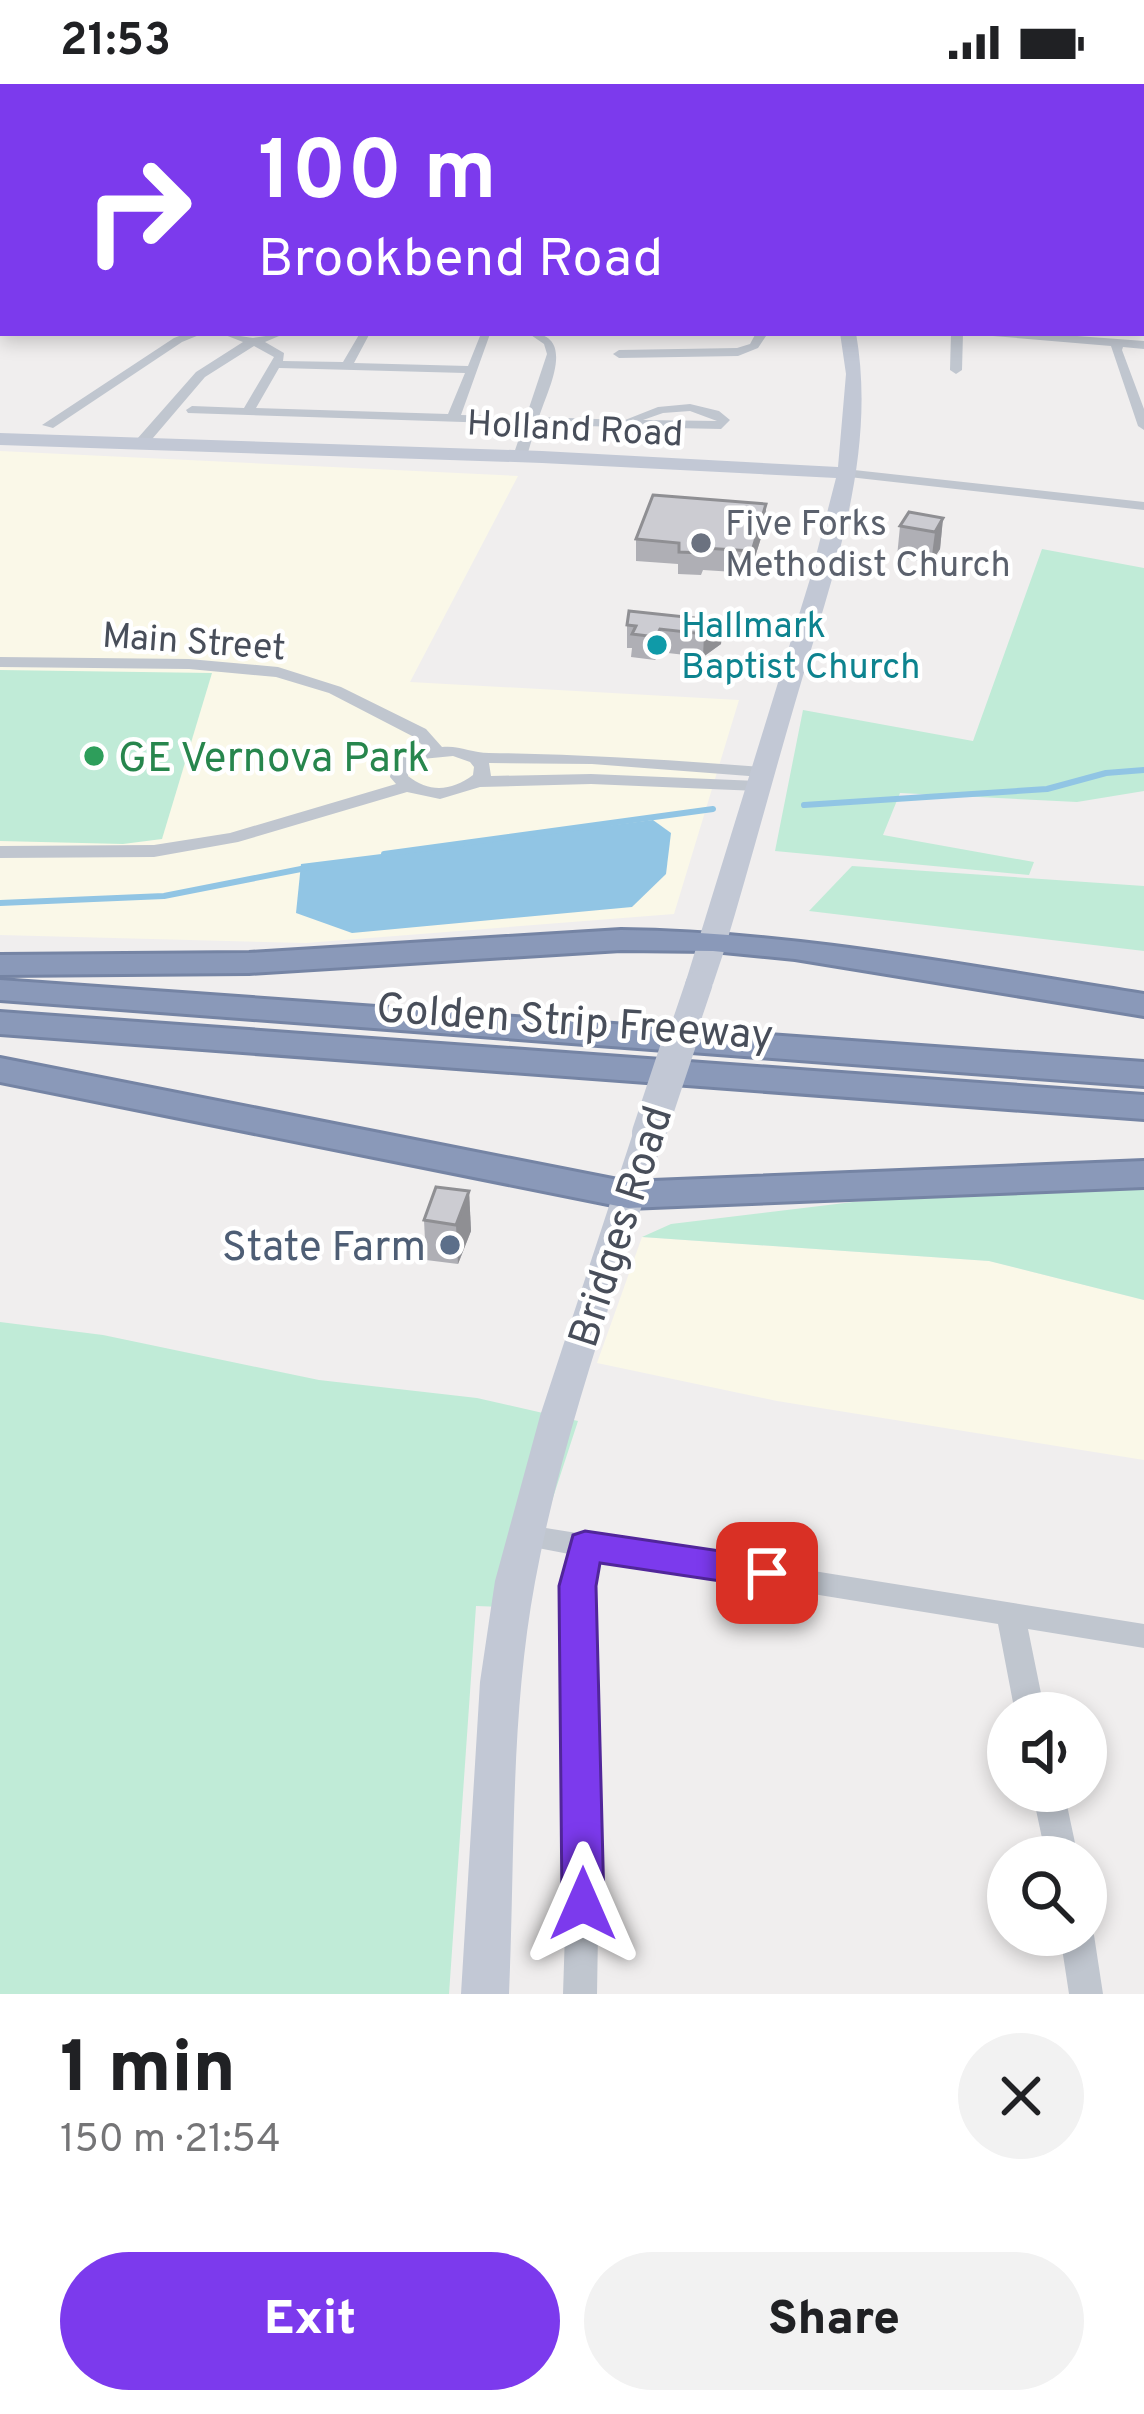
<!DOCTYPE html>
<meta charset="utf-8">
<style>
:root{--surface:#fff;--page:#f2f2f2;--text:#202124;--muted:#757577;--accent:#7c3aed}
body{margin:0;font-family:Overpass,sans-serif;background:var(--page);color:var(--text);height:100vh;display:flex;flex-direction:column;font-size:45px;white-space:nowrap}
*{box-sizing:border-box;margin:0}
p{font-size:39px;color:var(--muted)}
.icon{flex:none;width:66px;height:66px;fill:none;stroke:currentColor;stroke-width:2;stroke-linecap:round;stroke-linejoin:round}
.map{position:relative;height:1910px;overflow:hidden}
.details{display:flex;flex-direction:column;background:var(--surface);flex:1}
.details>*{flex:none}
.top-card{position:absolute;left:0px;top:0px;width:1146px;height:252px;box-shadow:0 6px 18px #0003;background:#7c3aed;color:#fff;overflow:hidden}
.tools{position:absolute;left:987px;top:1608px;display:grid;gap:24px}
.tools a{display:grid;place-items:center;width:120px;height:120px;border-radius:50%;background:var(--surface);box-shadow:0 6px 18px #0003;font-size:60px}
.pin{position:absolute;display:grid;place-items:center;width:102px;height:102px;color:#fff;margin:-51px;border-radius:24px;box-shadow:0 6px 18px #0006}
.me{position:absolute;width:132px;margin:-66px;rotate:0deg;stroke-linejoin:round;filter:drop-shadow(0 0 9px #0008)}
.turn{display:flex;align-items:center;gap:42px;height:252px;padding:0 60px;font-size:54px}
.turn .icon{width:156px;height:156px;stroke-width:2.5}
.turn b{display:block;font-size:84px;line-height:102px}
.round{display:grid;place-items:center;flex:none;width:126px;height:126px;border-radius:63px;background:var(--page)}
.summary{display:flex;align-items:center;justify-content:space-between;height:204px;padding:0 60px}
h1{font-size:72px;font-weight:800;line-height:90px}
.primary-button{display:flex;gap:24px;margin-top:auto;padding:24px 60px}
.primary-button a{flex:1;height:138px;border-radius:72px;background:var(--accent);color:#fff;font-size:48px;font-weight:800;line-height:138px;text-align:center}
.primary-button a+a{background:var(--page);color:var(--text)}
.status{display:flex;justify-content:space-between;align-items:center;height:84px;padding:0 60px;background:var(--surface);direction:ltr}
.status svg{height:33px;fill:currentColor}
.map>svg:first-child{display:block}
</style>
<div class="status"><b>21:53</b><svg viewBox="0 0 49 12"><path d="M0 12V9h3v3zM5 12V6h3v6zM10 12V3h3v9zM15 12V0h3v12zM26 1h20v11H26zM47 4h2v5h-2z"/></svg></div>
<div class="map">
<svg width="1144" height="1910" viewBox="0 0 1144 1910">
<rect width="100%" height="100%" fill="#f0eeee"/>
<g fill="#faf8e8">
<path d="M0,367L518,392L410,598L739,616L674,830L306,859L0,851Z"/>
<path d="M642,1153L989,1177L1144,1216V1376L777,1317L597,1279Z"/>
</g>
<g fill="#c0ebd7">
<path d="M1042,465L1144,484V707L1077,718L900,709L883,751L1034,778L1029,791L775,767L803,626L973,657Z"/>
<path d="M0,586L212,589L162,755L123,760L0,757Z"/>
<path d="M852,782L1144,802V867L809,827Z"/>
<path d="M1144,1100V1216L989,1177L642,1153L671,1140L853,1118Z"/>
<path d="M0,1238L103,1251L319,1296L477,1314L578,1337L532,1478L526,1524L476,1522L449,1910H0Z"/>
</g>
<path fill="#91c5e4" d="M653,736L671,749L666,790L632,823L352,849L296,829L301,780Z"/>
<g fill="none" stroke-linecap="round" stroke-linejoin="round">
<g stroke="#91c5e4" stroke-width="3">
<path d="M923,0L937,3"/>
<path d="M1123,3L1135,0"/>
</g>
<g stroke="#91c5e4" stroke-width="6">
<path d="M804,721L1047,705L1106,689L1144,686"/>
<path d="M384,770L713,725"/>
<path d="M0,819L164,812L306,784"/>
</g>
<defs>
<g id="highway">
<path d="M621,846C797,848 970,883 1144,910V932L795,875L713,867L621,866L249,889L0,891V871L249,869Z"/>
<path d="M0,896L1144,978V1002L0,916Z"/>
<path d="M0,928L1144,1011V1035L0,950Z"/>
<path d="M0,974L628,1098L1144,1077V1103L628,1124L0,998Z"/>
</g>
</defs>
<use href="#highway" stroke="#7584a4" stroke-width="6"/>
<g fill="#c0c6cf" fill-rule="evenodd">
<path d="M318,0H326L328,3H320Z"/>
<path d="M3,14V20L0,21V15Z"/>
<rect x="0" y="35" width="3" height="6"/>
<rect x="1143" y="145" width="1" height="7"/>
<path d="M187,249H204L182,258L53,344L42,341L174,254Z"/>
<path d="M220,249L253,254L286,249L265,258L284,269L283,277L343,278L360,249H370L354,279L468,282L480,252L490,250L461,331L526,333L547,270L544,260L528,249C578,249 548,305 539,333L625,336L658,323L690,320L719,327L730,336L721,345L536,341L527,372L520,376L513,372L524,340L188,329L186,326L192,322L244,324L274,273L254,262L205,293L147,361H137V355L196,288L243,258ZM279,284L465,289L448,330L256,324ZM690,327L717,337L643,336L663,329Z"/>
<path d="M756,249H768L758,264L738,272L619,274L613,270L619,266L737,264L750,260Z"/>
<path d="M951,249H963L962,286L956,290L950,286Z"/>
<path d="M987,249H1037L1144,257V265L1123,263L1122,266L1144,325V346L1138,342L1111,262L993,252Z"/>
<path d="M845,385L1144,418V426L840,392V386Z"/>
<path d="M0,573L189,575L278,583L341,603L426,645L442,663C459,661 472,669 489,669C580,670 671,676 762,683L771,688L762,693L592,680L489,679L491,692L591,690L758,697L767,702L758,707L591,700L480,703L440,715L407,708L238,758L154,773L0,774V762L154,761L230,749L396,700L390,693C392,675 408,666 425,664L414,653L329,609L276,593L189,585L0,583ZM453,672L470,678L474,683L473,691C452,707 429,709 408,692L409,685L422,675Z"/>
<path d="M527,1441L1144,1540V1564L1028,1545L1045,1629H1015L998,1540L596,1475L591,1502L599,1787L597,1910H563L567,1787L563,1502L569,1470L517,1460L513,1452L517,1444Z"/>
<path d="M1032,1707H1064L1078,1773H1046Z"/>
<path d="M1086,1839L1094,1851L1103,1910H1069L1060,1851H1086Z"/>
</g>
<g fill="#c2c8d5" fill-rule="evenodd">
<path d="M840,249H856C878,375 830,499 795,619C771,701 749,785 724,867L713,900L699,909L685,900L810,495L836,394L542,379L0,361V349L542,367L838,383L846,290Z"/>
<path d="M649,1039L665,1049C619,1197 563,1346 535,1498C510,1633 515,1774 509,1910H461L480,1598L495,1497L540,1332L633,1049Z"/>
</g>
<use href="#highway" fill="#8a99b9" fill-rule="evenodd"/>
<path stroke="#c2c8d5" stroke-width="27" d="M678,962L699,900"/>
<path stroke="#c2c8d5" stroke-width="34" d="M649,1049L679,959"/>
</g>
<g fill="#afafb5">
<path d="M766,420L765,441L750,489L703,486L701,491L678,490V480L636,477V455Z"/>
<path d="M943,434L940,465L931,479L897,473L900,442Z"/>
<path d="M723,537L721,560L703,573L659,568L655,576L631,573L632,564H627V541Z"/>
<path d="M469,1107L471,1147L458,1180L426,1176L424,1136Z"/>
</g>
<g fill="#8f8f93">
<path d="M766,420L765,441L750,489L752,467Z"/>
<path d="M943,434L940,465L931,479L935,448Z"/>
<path d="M723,537L721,560L703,573L704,550Z"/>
<path d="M660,545L659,568L655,576L656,553Z"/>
<path d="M469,1107L471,1147L458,1180L456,1141Z"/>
</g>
<g fill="#ccccd2" stroke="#8f8f93" stroke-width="3">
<path d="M653,411L766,420L752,467L704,464L702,469L679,468V459L636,455Z"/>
<path d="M909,428L943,434L935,448L900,442Z"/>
<path d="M629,527L723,537L704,550L660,545L656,553L632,550L636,542L627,541Z"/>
<path d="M436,1103L469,1107L456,1141L424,1136Z"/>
</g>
<path fill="#7c3aed" stroke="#51269a" stroke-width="3" d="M585,1447L767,1474L780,1478L785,1489L780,1500L767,1504L600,1479L596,1502L604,1820L598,1835L583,1841L568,1835L562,1820L559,1502L573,1451Z"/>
<circle fill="#6b7280" stroke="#fff" stroke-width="4.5" cx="701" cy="459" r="12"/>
<circle fill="#0f9aa8" stroke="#fff" stroke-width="4.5" cx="657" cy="561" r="12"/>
<circle fill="#2e9e5b" stroke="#fff" stroke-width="4.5" cx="94" cy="672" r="12"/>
<circle fill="#5c6f8a" stroke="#fff" stroke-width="4.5" cx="450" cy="1161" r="12"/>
<g text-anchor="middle" stroke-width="9" stroke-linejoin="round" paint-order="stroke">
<g font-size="36" fill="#484e5a" stroke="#fff">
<text transform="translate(575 343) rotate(3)" y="13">Holland Road</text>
<text transform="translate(194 556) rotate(4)" y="13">Main Street</text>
</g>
<g font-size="36" fill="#5b616d" stroke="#fff" text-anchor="start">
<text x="725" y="451">Five Forks<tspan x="725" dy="41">Methodist Church</tspan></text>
</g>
<g font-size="36" fill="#0d838f" stroke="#fff" text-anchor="start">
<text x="681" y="553">Hallmark<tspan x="681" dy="41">Baptist Church</tspan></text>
</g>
<g font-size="42" fill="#27864d" stroke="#fff" text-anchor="start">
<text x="118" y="687">GE Vernova Park</text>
</g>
<g font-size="42" fill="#484e5a" stroke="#fff">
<text transform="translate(575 936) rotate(4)" y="15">Golden Strip Freeway</text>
<text transform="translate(619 1142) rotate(-72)" y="15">Bridges Road</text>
</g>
<g font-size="42" fill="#4e5e75" stroke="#fff" text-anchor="end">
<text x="426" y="1176">State Farm</text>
</g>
</g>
</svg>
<div class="tools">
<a><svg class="icon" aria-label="sound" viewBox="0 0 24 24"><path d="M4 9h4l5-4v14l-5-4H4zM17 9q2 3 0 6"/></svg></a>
<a><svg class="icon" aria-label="search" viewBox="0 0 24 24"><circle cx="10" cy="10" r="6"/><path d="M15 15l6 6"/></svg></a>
</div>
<div class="pin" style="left:767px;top:1489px;background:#d93025"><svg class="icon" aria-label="arrive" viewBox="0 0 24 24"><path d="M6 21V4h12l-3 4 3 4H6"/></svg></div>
<svg class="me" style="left:583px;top:1820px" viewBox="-20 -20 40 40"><path d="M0-17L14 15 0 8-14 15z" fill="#7c3aed" stroke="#fff" stroke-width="4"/></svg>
<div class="top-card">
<div class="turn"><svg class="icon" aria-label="right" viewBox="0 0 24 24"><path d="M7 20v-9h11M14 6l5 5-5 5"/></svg><div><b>100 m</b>Brookbend Road</div></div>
</div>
</div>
<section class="details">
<div class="summary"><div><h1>1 min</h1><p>150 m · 21:54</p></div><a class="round"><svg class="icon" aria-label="close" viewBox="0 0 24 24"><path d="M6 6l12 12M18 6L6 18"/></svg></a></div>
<div class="primary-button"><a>Exit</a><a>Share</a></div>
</section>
